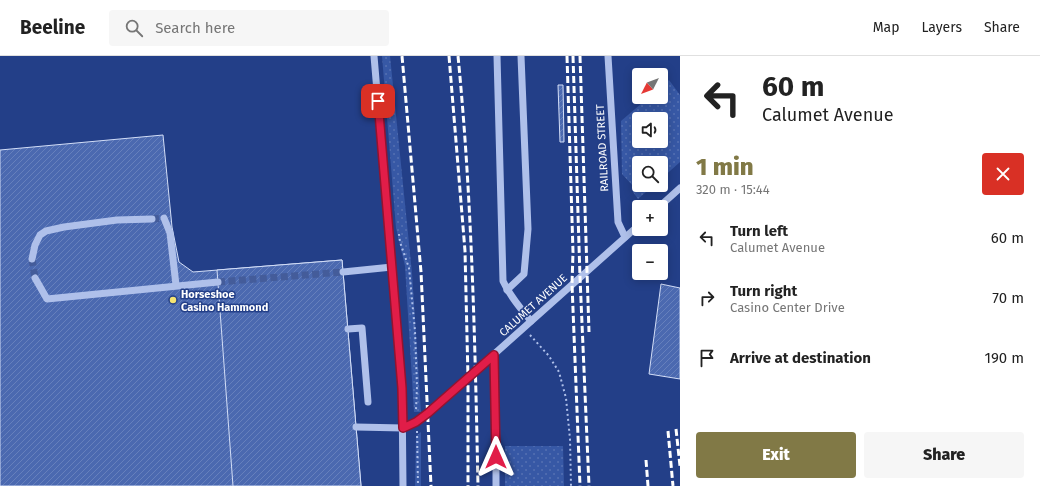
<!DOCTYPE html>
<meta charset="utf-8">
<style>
:root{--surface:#fff;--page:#f6f6f6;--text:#222;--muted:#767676;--line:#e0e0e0;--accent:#817946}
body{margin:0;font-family:"Fira Sans",sans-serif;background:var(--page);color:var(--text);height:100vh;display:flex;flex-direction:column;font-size:15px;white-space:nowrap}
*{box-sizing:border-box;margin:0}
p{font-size:13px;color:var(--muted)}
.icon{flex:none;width:22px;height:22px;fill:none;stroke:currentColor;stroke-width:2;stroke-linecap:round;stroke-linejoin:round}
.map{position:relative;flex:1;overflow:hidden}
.side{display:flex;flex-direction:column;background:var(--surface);width:360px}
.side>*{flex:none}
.guide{background:#fff;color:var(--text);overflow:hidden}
.needle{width:26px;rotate:228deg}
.controls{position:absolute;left:632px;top:12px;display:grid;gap:8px}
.controls a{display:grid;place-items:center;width:36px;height:36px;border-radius:4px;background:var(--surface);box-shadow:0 2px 10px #0003;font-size:20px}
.pin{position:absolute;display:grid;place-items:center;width:34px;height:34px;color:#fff;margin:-17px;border-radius:8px;box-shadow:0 2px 6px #0006}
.me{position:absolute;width:44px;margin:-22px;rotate:0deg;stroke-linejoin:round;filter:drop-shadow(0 0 3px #0008)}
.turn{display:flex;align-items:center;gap:14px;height:84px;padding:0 16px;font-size:18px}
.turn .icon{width:52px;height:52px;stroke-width:2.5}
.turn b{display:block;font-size:28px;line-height:34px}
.round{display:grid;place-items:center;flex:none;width:42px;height:42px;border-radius:4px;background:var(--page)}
.head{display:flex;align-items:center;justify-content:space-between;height:68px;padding:0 16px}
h1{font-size:24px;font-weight:800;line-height:30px;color:var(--accent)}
.action{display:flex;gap:8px;margin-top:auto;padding:8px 16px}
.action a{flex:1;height:46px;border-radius:4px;background:var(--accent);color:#fff;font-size:16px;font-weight:800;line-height:46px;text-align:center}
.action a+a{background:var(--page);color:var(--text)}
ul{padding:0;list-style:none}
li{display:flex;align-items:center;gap:12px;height:60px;padding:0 16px}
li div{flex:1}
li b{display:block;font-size:15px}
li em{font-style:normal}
header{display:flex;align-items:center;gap:24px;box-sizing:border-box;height:56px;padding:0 20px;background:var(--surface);border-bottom:1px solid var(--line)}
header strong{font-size:19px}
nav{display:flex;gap:22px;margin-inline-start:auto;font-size:14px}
.search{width:280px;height:36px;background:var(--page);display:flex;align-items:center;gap:10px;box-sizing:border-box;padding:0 14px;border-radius:4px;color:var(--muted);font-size:15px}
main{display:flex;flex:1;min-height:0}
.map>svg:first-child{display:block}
</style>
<header>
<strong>Beeline</strong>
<div class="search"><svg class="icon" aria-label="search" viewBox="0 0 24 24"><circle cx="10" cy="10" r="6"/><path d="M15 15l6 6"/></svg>Search here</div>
<nav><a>Map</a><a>Layers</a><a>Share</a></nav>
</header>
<main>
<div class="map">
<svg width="680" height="430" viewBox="0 0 680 430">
<defs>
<pattern id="grass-dots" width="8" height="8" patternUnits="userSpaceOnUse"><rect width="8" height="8" fill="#3758a5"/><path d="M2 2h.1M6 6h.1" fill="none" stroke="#5571b2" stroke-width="1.8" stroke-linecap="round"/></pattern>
<pattern id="building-hatch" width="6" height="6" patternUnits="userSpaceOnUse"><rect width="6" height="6" fill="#4b69b0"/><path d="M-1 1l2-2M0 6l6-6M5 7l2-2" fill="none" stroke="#6680bc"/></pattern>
</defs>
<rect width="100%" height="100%" fill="#233f88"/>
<g fill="url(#grass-dots)" fill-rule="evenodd">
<path d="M382,0H390L412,217L421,356H414L405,210L396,172Z"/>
<path d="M669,24L680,39V106L661,123V107H639V129H654L638,143L633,136V130L622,118L621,65L649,41H661V30ZM639,63H661V85H639Z"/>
<path d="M421,376V430H415L416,380Z"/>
<path d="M505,390H563L564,430H505Z"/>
</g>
<g fill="url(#building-hatch)" stroke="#d3def7">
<path d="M558,29H563L564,86H560Z"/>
<path d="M163,79L172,171L179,206L193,216L342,204L361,430H0V94Z"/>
<path d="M342,204L361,430H233L217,214Z"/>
<path d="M661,228L680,232V323L649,318Z"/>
</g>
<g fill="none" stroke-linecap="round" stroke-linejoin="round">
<g stroke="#445c9a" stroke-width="7" stroke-dasharray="7 3.5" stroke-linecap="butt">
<path d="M152,163L164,162"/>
<path d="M32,203L35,222"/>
<path d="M218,226L343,216"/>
</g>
<g stroke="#afc0ea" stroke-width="2" stroke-dasharray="2 3" stroke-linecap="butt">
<path d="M399,178L400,186L409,212L415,275L417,331L416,354"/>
<path d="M530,279L549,300L559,316L566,342L570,383L571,430"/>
<path d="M417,375L418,430"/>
</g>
<g stroke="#afc0ea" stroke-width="7">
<path d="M374,0L402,332L403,430"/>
<path d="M497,0L503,225C510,240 520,252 531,265"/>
<path d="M608,0L618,166L625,181"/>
<path d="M659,151L680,132"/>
<path d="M164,162L170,177L176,229"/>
<path d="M32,203L35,189L40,179L46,175L64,171L117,164L152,163"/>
<path d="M343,216L392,211"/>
<path d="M35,222L47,243L218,226"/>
<path d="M507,234L524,218L528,173L521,0"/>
<path d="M348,273L362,272L368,346"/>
<path d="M494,299L496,371V430"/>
<path d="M356,371L403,372L416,366L428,357L639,169"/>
</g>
<g stroke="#fff" stroke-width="3" stroke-dasharray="7 3" stroke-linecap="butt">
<path d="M402,0L421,216L431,430"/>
<path d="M449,0L465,195L468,322V430"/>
<path d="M458,0C472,143 475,287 478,430"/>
<path d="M567,0L573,196L572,228L580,430"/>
<path d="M573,0L580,221L589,430"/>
<path d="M580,0L589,276"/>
<path d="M676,373L680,410"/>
<path d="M668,375L673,430"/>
<path d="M646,404L648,430"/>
</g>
</g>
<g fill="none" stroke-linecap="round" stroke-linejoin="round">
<defs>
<path id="route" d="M378,45L402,332L403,372L416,366L428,357L494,299L496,401"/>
</defs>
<use href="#route" stroke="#92132f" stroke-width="10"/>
<use href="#route" stroke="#e11d48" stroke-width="7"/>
</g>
<circle fill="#f5e472" stroke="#233f88" stroke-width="1.5" cx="173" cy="244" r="4"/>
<g text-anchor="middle" stroke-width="3" stroke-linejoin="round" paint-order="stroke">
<g font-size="11" fill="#fff" stroke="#233f88">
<text transform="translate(602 92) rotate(-93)" y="4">RAILROAD STREET</text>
<text transform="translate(533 249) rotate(-42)" y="4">CALUMET AVENUE</text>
</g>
<g font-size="11" font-weight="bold" fill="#fff" stroke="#233f88" text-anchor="start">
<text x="181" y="242">Horseshoe<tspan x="181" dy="13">Casino Hammond</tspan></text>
</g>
</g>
</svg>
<div class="controls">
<a><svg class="needle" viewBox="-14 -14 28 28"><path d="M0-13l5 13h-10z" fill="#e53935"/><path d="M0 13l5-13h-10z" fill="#767676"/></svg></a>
<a><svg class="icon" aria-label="sound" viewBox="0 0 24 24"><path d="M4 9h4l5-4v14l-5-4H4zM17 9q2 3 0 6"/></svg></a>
<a><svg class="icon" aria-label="search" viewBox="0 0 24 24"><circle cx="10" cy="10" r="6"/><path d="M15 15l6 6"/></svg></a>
<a>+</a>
<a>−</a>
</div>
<div class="pin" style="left:378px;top:45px;background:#d93025"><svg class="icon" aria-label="arrive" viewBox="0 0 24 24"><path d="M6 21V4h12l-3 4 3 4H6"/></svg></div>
<svg class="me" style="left:496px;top:401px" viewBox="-20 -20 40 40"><path d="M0-17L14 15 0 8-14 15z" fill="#e11d48" stroke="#fff" stroke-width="4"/></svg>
</div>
<section class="side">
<div class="guide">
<div class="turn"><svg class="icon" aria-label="left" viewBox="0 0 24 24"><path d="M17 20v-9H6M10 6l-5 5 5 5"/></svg><div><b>60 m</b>Calumet Avenue</div></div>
</div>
<div class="head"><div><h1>1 min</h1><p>320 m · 15:44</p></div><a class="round" style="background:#d93025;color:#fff"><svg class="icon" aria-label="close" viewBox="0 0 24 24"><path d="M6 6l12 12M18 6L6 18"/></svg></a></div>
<ul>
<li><svg class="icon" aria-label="left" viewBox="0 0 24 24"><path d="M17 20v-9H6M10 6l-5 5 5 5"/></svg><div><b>Turn left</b><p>Calumet Avenue</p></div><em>60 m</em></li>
<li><svg class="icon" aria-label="right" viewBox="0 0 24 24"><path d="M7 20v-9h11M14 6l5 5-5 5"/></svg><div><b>Turn right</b><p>Casino Center Drive</p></div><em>70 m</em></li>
<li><svg class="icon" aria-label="arrive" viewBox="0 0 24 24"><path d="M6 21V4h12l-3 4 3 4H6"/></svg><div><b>Arrive at destination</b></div><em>190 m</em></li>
</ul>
<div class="action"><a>Exit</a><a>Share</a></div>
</section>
</main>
